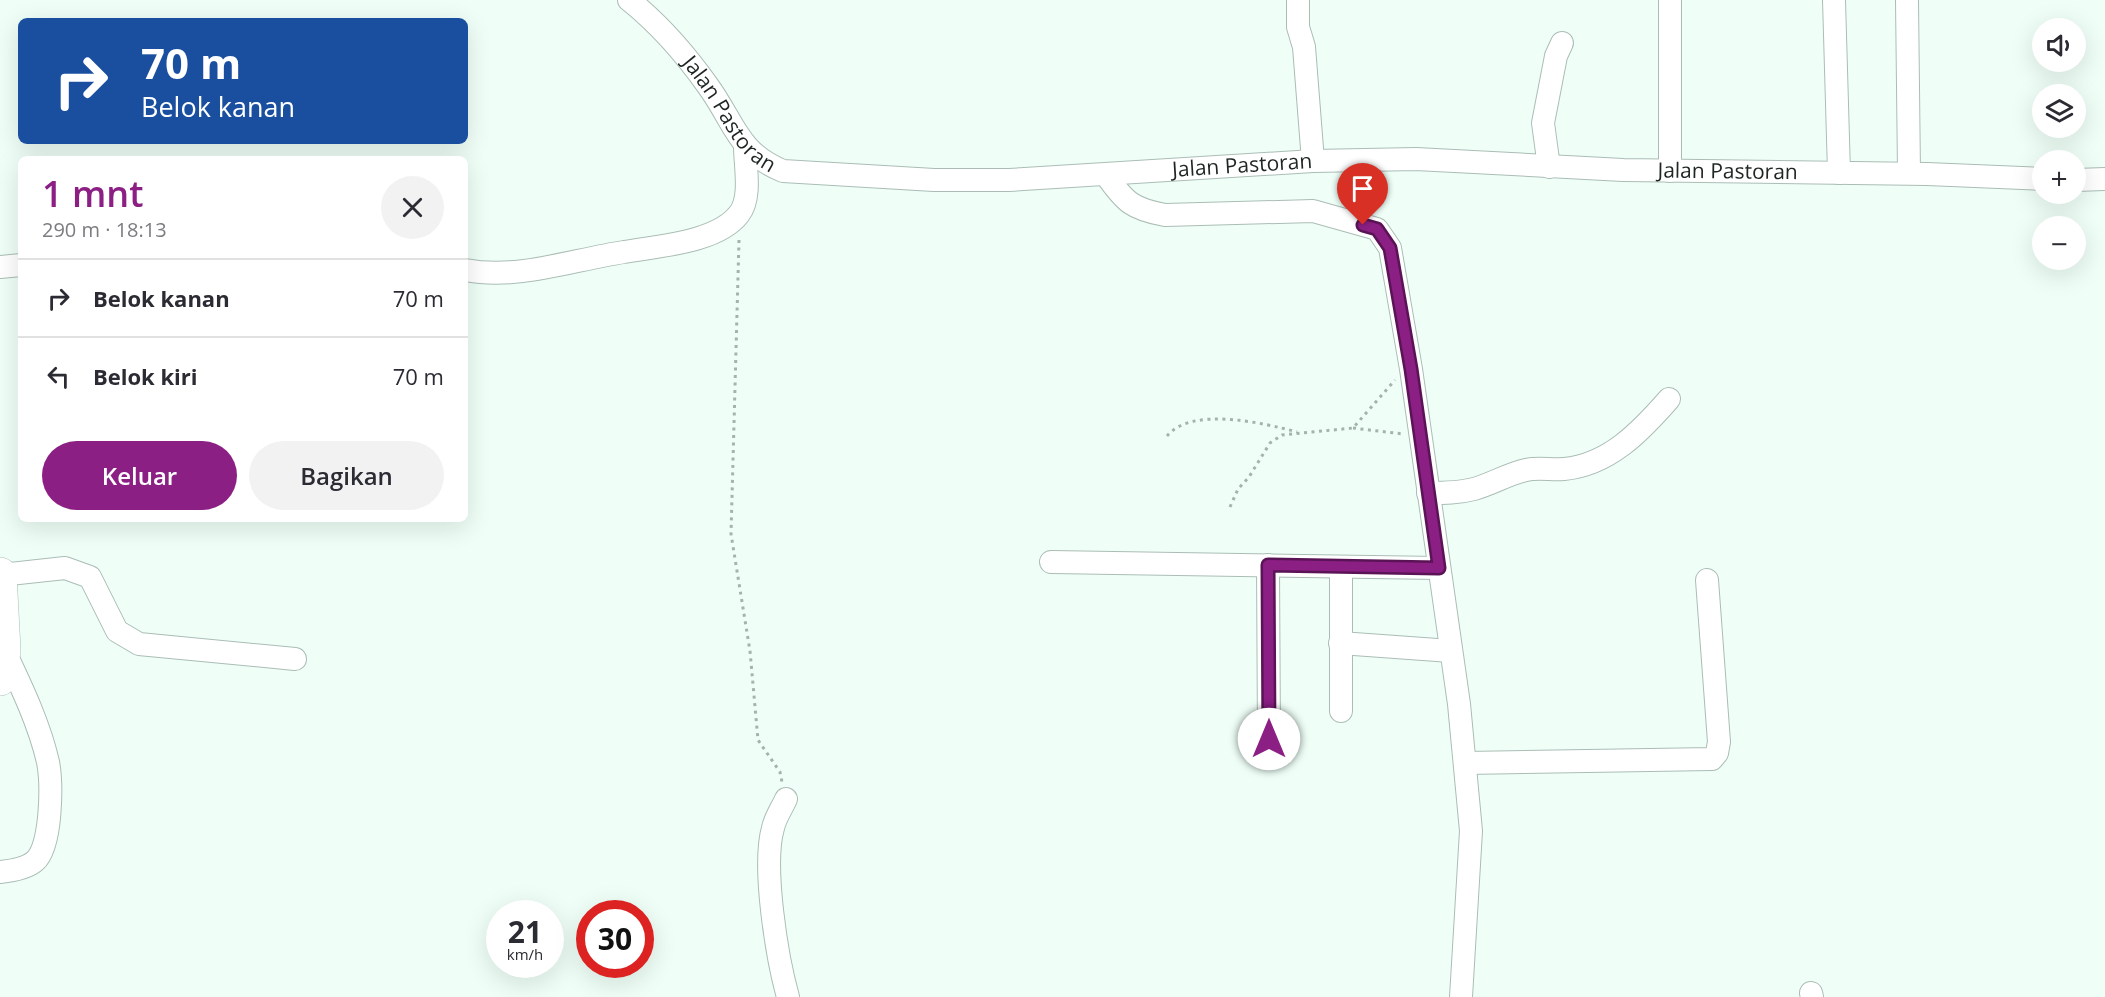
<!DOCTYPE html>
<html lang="id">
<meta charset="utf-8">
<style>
:root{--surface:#fff;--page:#f2f2f3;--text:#2b2b33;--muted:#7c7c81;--line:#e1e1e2;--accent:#8b1f84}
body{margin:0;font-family:"Open Sans",sans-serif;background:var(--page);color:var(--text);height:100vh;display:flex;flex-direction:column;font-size:22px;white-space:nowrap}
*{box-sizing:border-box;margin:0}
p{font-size:20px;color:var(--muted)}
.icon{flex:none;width:33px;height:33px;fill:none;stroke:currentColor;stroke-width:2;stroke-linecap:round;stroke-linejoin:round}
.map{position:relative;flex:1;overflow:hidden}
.side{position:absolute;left:18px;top:156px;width:450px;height:366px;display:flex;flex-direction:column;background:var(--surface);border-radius:9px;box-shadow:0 6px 24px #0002}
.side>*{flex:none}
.top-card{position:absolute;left:18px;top:18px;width:450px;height:126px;border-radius:9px;box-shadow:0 6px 24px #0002;background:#1a4fa0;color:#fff;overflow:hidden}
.fabs{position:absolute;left:2032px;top:18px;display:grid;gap:12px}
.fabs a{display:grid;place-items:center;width:54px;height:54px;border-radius:50%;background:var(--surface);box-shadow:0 6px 24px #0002;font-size:30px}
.speed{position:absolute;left:486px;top:900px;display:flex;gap:12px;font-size:30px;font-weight:700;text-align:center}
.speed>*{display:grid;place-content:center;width:78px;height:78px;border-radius:50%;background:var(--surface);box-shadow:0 6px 24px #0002;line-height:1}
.speed small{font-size:15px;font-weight:400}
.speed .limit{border:9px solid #d22;background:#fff;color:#111}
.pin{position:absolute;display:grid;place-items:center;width:51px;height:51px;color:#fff;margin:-62px -26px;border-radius:50% 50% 50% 0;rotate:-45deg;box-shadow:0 0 6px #0007}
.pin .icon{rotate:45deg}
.me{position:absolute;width:66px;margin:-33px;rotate:0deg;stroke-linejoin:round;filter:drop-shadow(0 0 4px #0008)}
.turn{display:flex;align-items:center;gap:21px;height:126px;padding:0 24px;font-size:27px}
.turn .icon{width:78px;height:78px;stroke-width:2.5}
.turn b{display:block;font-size:42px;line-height:51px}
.round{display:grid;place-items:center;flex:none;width:63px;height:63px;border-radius:32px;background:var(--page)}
.headline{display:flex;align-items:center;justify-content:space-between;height:102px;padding:0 24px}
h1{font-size:36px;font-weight:600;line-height:45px;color:var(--accent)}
.button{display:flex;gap:12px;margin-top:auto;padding:12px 24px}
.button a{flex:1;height:69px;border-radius:36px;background:var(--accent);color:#fff;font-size:24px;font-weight:600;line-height:69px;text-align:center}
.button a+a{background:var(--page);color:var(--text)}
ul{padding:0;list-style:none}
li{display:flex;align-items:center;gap:18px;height:78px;padding:0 24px;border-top:2px solid var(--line)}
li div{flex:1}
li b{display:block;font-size:22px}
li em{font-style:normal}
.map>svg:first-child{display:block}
</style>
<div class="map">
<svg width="2105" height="997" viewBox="0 0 2105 997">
<rect width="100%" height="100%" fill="#effff8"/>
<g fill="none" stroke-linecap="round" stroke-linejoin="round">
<defs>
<g id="minor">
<path id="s1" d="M629,0C659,24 686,55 708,86C735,123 737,152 783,171L934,180H1009L1313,161L1416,159L1623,170L1927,174L2043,179"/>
<path d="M1298,0V27L1304,47L1313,161"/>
<path d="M1834,0L1839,173"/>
<path d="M1907,0L1909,173"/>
<path d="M1549,167L1543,123L1556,56L1562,43"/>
<path d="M1670,171V0"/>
<path d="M1106,175C1125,202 1132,209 1165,215L1313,211L1377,229L1390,248L1411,369L1459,704L1471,831L1461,997"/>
<path d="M2076,180L2105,179"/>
<path d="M0,267L21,265"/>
<path d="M465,270C519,280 571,260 624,252C656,246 717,243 739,214C752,198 745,166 745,147"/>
<path d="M1428,493C1444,493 1459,493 1474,489C1492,484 1508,474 1526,470C1538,467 1551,470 1564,469C1609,465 1641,431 1669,399"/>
<path d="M1051,562L1439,568"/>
<path d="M1268,565L1269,739"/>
<path d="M1341,568V711"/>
<path d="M0,575L65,568L90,577L117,631L139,644L295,659"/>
<path d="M1340,643L1451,651"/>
<path d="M1465,763L1712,759L1717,753L1719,742L1707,580"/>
<path d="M786,799C782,808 775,818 773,828C762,866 777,958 788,997"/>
<path d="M0,872C10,871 27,868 35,861C52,846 52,783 48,762C39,723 21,686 4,650"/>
<path d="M1811,993L1812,997"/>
</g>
<path id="highway" d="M0,574L4,650L0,679"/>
</defs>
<use href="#minor" stroke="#aabdb5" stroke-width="24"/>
<use href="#highway" stroke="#aabdb5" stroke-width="34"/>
<g stroke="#a5b2ad" stroke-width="3" stroke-dasharray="3 4.5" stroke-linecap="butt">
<path d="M739,240L731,534L750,651L758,740L780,772L782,782"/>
<path d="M1353,428L1403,434"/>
<path d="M1167,436C1191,406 1264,423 1297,432"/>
<path d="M1230,507L1238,489L1249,477L1270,443L1282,435L1353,428L1395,380"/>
</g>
<use href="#minor" stroke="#fff" stroke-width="22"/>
<use href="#highway" stroke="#fff" stroke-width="33"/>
</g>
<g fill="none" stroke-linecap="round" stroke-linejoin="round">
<defs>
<path id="route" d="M1269,739L1268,565L1439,568L1411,369L1390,248L1377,229L1363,225"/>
</defs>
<use href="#route" stroke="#5a1456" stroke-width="15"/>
<use href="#route" stroke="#8b1f84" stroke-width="10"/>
</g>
<g text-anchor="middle" stroke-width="5" stroke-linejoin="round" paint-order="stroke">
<g font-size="21" fill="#1e2522" stroke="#effff8">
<text dy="7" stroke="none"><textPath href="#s1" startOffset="153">Jalan Pastoran</textPath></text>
<text dy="7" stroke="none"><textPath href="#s1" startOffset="693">Jalan Pastoran</textPath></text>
<text dy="7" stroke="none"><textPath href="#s1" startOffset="1179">Jalan Pastoran</textPath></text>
</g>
</g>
</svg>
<div class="fabs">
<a><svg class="icon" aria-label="sound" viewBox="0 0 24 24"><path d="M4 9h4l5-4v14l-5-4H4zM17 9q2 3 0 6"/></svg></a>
<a><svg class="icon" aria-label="layers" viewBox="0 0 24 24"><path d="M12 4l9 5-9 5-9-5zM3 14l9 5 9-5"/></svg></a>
<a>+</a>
<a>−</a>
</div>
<div class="speed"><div>21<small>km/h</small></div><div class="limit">30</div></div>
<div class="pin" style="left:1363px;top:225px;background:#d93025"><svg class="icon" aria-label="arrive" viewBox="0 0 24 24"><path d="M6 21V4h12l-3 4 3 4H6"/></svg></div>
<svg class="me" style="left:1269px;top:739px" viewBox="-20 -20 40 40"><circle r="19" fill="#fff"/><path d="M0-13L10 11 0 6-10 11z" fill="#8b1f84"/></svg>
<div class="top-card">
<div class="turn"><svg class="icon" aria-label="right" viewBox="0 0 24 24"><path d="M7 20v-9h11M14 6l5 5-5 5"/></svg><div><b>70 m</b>Belok kanan</div></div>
</div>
<section class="side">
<div class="headline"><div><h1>1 mnt</h1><p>290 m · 18:13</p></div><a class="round"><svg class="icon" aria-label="close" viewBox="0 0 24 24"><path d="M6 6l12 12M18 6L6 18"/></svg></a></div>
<ul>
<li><svg class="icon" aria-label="right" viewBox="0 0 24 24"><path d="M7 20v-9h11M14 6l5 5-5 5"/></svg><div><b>Belok kanan</b></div><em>70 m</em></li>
<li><svg class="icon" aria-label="left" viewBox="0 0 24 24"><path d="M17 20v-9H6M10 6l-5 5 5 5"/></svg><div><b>Belok kiri</b></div><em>70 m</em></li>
</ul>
<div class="button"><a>Keluar</a><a>Bagikan</a></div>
</section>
</div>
